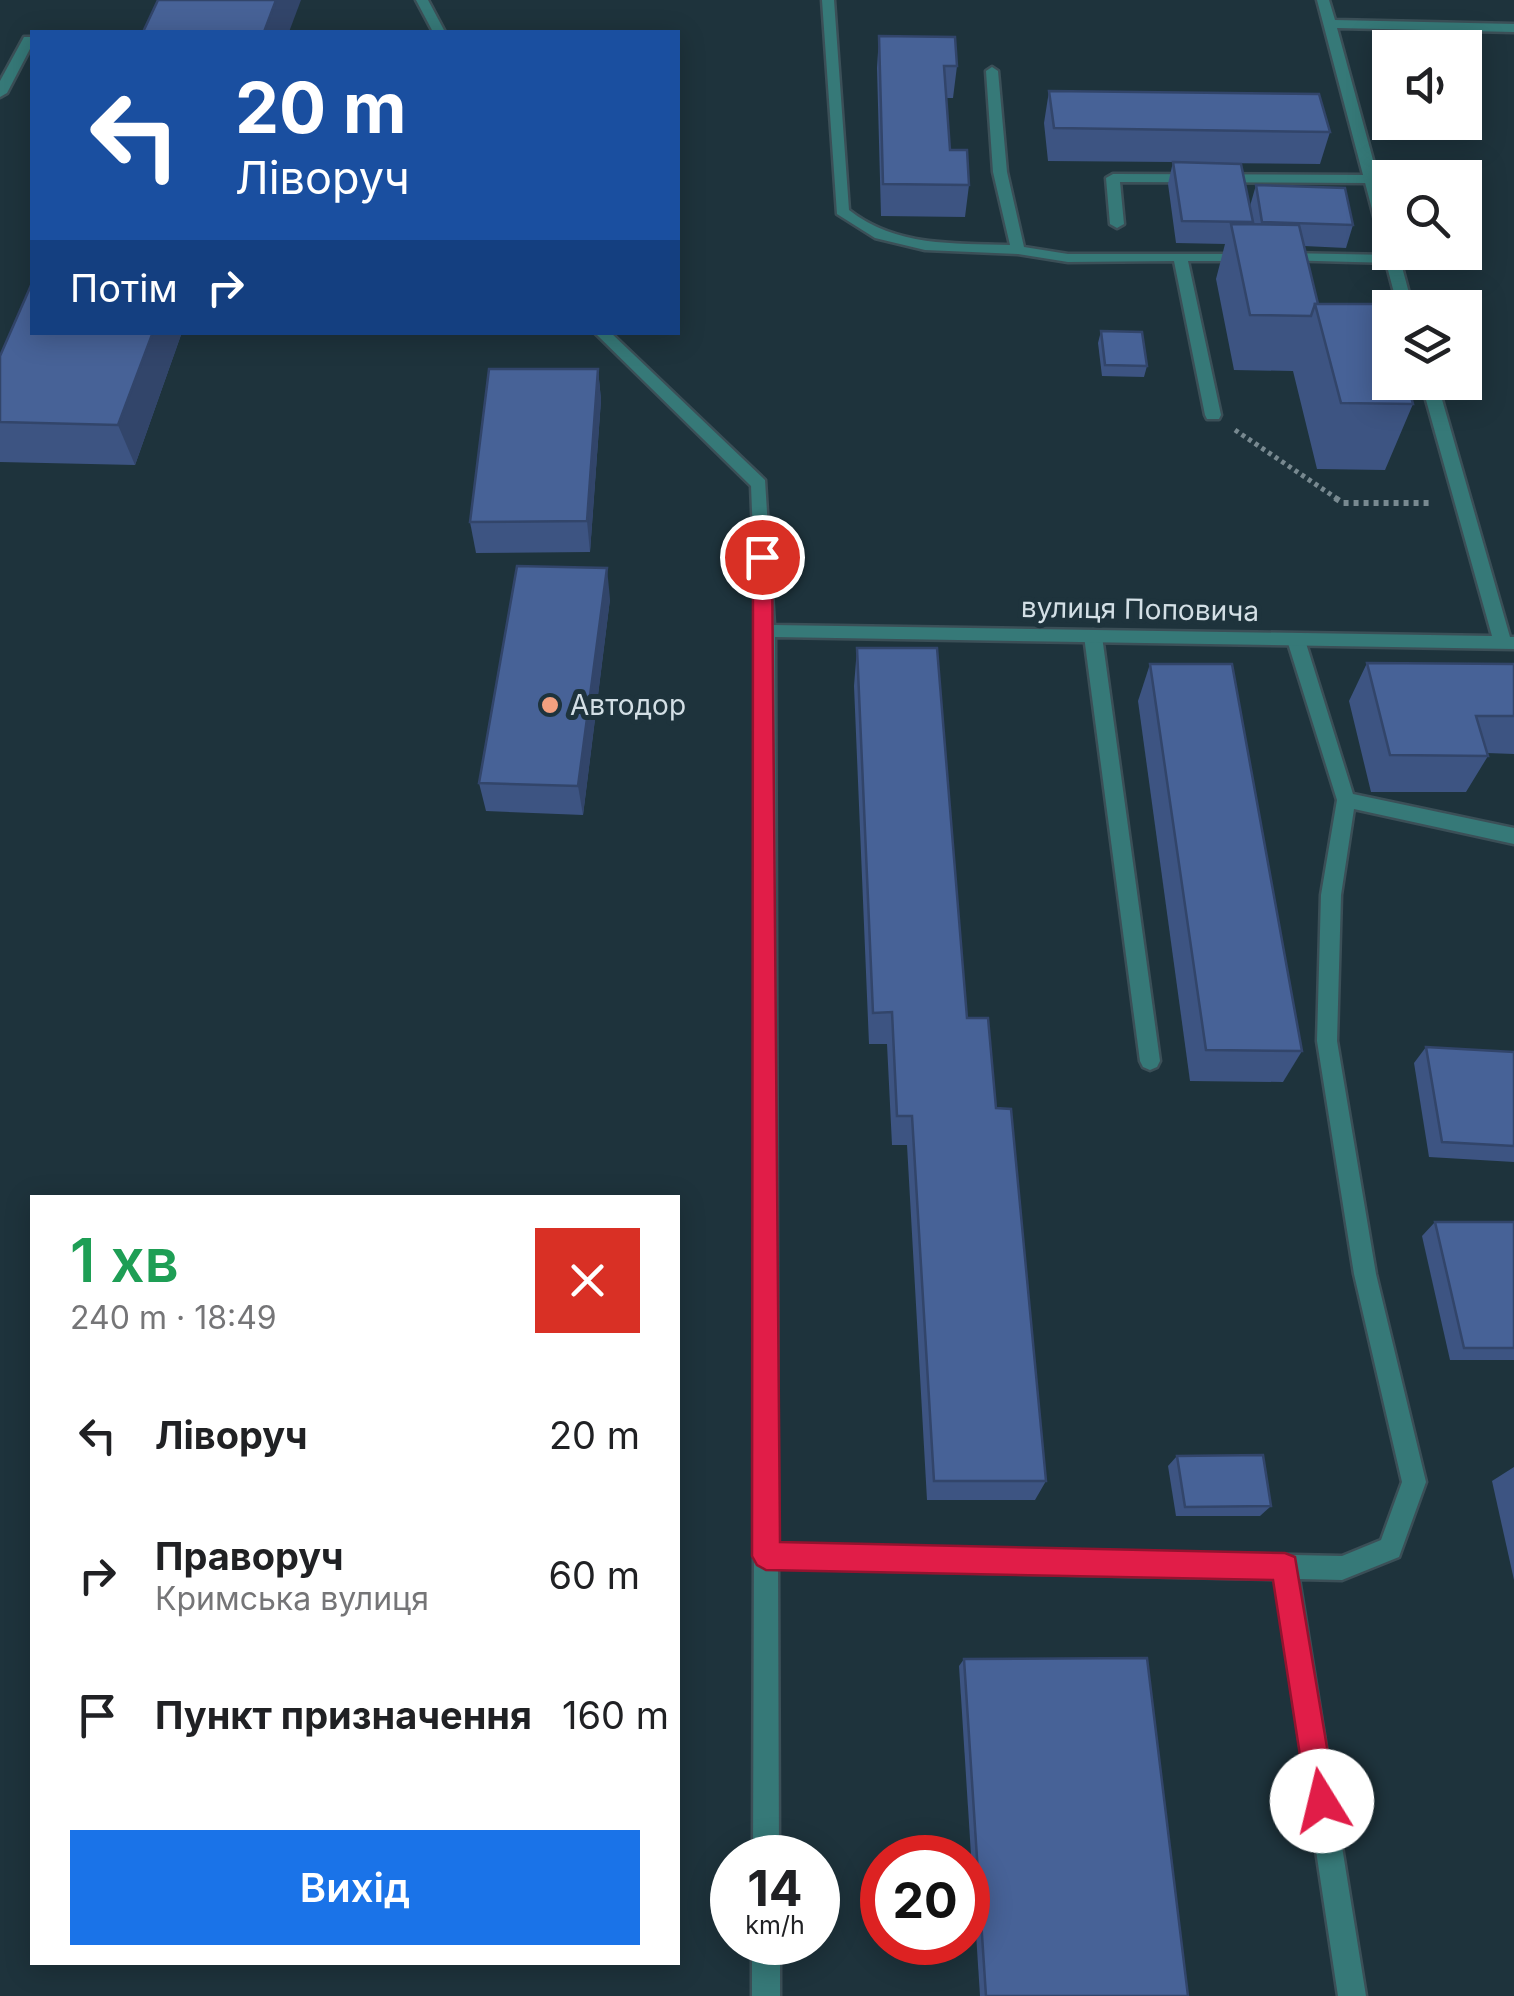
<!DOCTYPE html>
<html lang="uk">
<meta charset="utf-8">
<style>
:root{--surface:#fff;--page:#f2f2f2;--text:#202124;--muted:#757577;--accent:#1a73e8}
body{margin:0;font-family:Inter,sans-serif;background:var(--page);color:var(--text);height:100vh;display:flex;flex-direction:column;font-size:38px;white-space:nowrap}
*{box-sizing:border-box;margin:0}
p{font-size:32px;color:var(--muted)}
.icon{flex:none;width:55px;height:55px;fill:none;stroke:currentColor;stroke-width:2;stroke-linecap:round;stroke-linejoin:round}
.map{position:relative;flex:1;overflow:hidden}
.panel{position:absolute;left:30px;top:1195px;width:650px;height:770px;display:flex;flex-direction:column;background:var(--surface);border-radius:0px;box-shadow:0 5px 25px #0003}
.panel>*{flex:none}
.guide{position:absolute;left:30px;top:30px;width:650px;height:305px;border-radius:0px;box-shadow:0 5px 25px #0003;background:#1a4fa0;color:#fff;overflow:hidden}
.controls{position:absolute;left:1372px;top:30px;display:grid;gap:20px}
.controls a{display:grid;place-items:center;width:110px;height:110px;border-radius:0px;background:var(--surface);box-shadow:0 5px 25px #0003;font-size:50px}
.speed{position:absolute;left:710px;top:1835px;display:flex;gap:20px;font-size:50px;font-weight:700;text-align:center}
.speed>*{display:grid;place-content:center;width:130px;height:130px;border-radius:50%;background:var(--surface);box-shadow:0 5px 25px #0003;line-height:1}
.speed small{font-size:25px;font-weight:400}
.speed .limit{border:15px solid #d22;background:#fff;color:#111}
.pin{position:absolute;display:grid;place-items:center;width:85px;height:85px;color:#fff;margin:-42px;border:5px solid #fff;border-radius:50%;box-shadow:0 2px 10px #0007}
.me{position:absolute;width:110px;margin:-55px;rotate:351deg;stroke-linejoin:round;filter:drop-shadow(0 0 8px #0008)}
.turn{display:flex;align-items:center;gap:35px;height:210px;padding:0 40px;font-size:45px}
.turn .icon{width:130px;height:130px;stroke-width:2.5}
.turn b{display:block;font-size:70px;line-height:85px}
.then{display:flex;align-items:center;height:95px;padding:0 40px;background:#0003;gap:20px;font-size:38px}
.round{display:grid;place-items:center;flex:none;width:105px;height:105px;border-radius:0px;background:var(--page)}
.overview{display:flex;align-items:center;justify-content:space-between;height:170px;padding:0 40px}
h1{font-size:60px;font-weight:600;line-height:75px;color:#1e9e55}
.cta{display:flex;gap:20px;margin-top:auto;padding:20px 40px}
.cta a{flex:1;height:115px;border-radius:0px;background:var(--accent);color:#fff;font-size:40px;font-weight:600;line-height:115px;text-align:center}
ul{padding:0;list-style:none}
li{display:flex;align-items:center;gap:30px;height:140px;padding:0 40px}
li div{flex:1}
li b{display:block;font-size:38px}
li em{font-style:normal}
.map>svg:first-child{display:block}
</style>
<div class="map">
<svg width="1514" height="1996" viewBox="0 0 1514 1996">
<rect width="100%" height="100%" fill="#1e333c"/>
<g fill="none" stroke-linecap="round" stroke-linejoin="round">
<defs>
<g id="lane">
<path d="M822,0H834L849,210C896,247 953,243 1010,245L993,172L986,71L992,67L998,71L1007,172L1024,247L1068,254H1250V260L1245,261H1188L1221,415L1219,419H1207L1205,415L1174,261L1068,262L1018,254L925,250L875,238L837,214Z"/>
<path d="M24,37H32V45L7,93L0,97V81Z"/>
<path d="M1113,174L1369,175L1376,179L1369,183L1120,182L1124,224L1117,228L1110,224L1106,178Z"/>
<path d="M1284,253L1392,255L1399,259L1392,263L1279,260V254Z"/>
<path d="M1093,630L1102,636L1160,1061L1157,1067L1150,1070L1143,1067L1140,1061L1084,636Z"/>
<path d="M1296,634L1305,640L1353,794L1514,828V844L1354,809L1341,895L1337,1041L1376,1274L1426,1482L1399,1557L1342,1580L1299,1579L1366,1996H1338L1275,1579L766,1568L757,1565L754,1556L757,1547L766,1544L1342,1556L1381,1540L1402,1482L1354,1274L1317,1041L1321,895L1337,800L1287,640Z"/>
</g>
<g id="street">
<path d="M416,0H428L445,32H433Z"/>
<path d="M1317,0H1329L1335,20L1514,24V32L1337,28L1390,222V252H1398L1413,308H1398Z"/>
<path d="M594,332H610L765,480L774,625L1492,636L1421,382H1437L1510,637H1514V649L775,637L779,1858H753L757,631L751,486Z"/>
<rect x="752" y="1942" width="28" height="54"/>
</g>
</defs>
<use href="#lane" stroke="#3b4f57" stroke-width="5"/>
<use href="#street" stroke="#3b4f57" stroke-width="5"/>
<path stroke="#788990" stroke-width="5" stroke-dasharray="4 4" stroke-linecap="butt" d="M1235,430L1339,500"/>
<path stroke="#788990" stroke-width="6" stroke-dasharray="5 5" stroke-linecap="butt" d="M1335,498L1343,503H1430"/>
<use href="#lane" fill="#367978" fill-rule="evenodd"/>
<use href="#street" fill="#367978" fill-rule="evenodd"/>
</g>
<g fill="#3d5482">
<path d="M879,36L957,66L953,98H946L950,150L969,185L965,217L881,216L877,68Z"/>
<path d="M1049,91L1330,132L1320,164L1206,163L1250,206L1256,185L1353,225L1346,248L1304,246L1318,304L1413,404L1385,470L1317,469L1293,371L1234,370L1216,279L1225,244L1176,243L1168,184L1173,162L1048,161L1044,123Z"/>
<path d="M1101,331L1147,366L1144,377L1102,376L1098,343Z"/>
<path d="M32,332H182L135,465L0,462V356Z"/>
<path d="M598,369L601,400L590,552L476,553L470,522Z"/>
<path d="M610,599L583,815L486,811L479,783Z"/>
<path d="M857,648L967,1018L996,1108L1046,1481L1035,1500H927L907,1145H892L887,1044H869L854,686Z"/>
<path d="M1367,663L1514,664V754L1487,753L1488,756L1466,792H1371L1349,701Z"/>
<path d="M1150,664L1302,1051L1283,1082L1190,1081L1138,701Z"/>
<path d="M1426,1047L1514,1052V1162L1429,1157L1414,1063Z"/>
<path d="M1435,1222H1514V1360H1450L1422,1236Z"/>
<path d="M1177,1456L1271,1506L1260,1516H1176L1168,1466Z"/>
<path d="M1514,1467V1580L1492,1481Z"/>
<path d="M964,1659L1188,1996H980L959,1666Z"/>
</g>
<g fill="#32456a">
<path d="M276,0H301L289,32H264Z"/>
<path d="M153,332H182L135,465L118,425Z"/>
<path d="M598,369L601,400L590,552L587,521Z"/>
<path d="M607,568L610,599L583,815L578,786Z"/>
</g>
<g fill="#476297" stroke="#32456a" stroke-width="2.5">
<path d="M158,0H276L264,32H143Z"/>
<path d="M879,36L955,37L957,66H944L950,150H967L969,185L883,184Z"/>
<path d="M1049,91L1319,94L1330,132L1054,128Z"/>
<path d="M1173,162L1241,164L1253,222L1182,221Z"/>
<path d="M1256,185L1345,188L1353,225L1262,222Z"/>
<path d="M1231,224L1299,225L1318,304H1315L1311,316L1250,315Z"/>
<path d="M32,283V332H153L118,425L0,422V356Z"/>
<path d="M1315,304H1384L1390,325V382H1407L1413,404L1341,403Z"/>
<path d="M1101,331L1142,332L1147,366L1105,365Z"/>
<path d="M489,369H598L587,521L470,522Z"/>
<path d="M517,566L607,568L578,786L479,783Z"/>
<path d="M857,648H937L967,1018H988L996,1108L1011,1109L1046,1481H934L912,1116H897L892,1012L873,1013Z"/>
<path d="M1367,663L1514,664V716H1476L1488,756L1390,755Z"/>
<path d="M1150,664H1232L1302,1051L1206,1050Z"/>
<path d="M1426,1047L1514,1052V1146L1442,1142Z"/>
<path d="M1435,1222H1514V1348H1464Z"/>
<path d="M1263,1455L1271,1506L1185,1507L1177,1456Z"/>
<path d="M1147,1658L1188,1996H986L964,1659Z"/>
</g>
<path fill="#e11d48" stroke="#92132f" stroke-width="2.5" d="M762,550L772,557L780,1542L1285,1553L1295,1557L1336,1801L1332,1811L1322,1816L1311,1811L1307,1801L1273,1580L766,1570L757,1565L752,1556L753,557Z"/>
<circle fill="#f2a080" stroke="#1e333c" stroke-width="4" cx="550" cy="705" r="10"/>
<g text-anchor="middle" stroke-width="10" stroke-linejoin="round" paint-order="stroke">
<g font-size="28" fill="#d3dfe5" stroke="#1e333c">
<text transform="translate(1140 609) rotate(1)" y="10">вулиця Поповича</text>
</g>
<g font-size="28" fill="#d3dfe5" stroke="#1e333c" text-anchor="start">
<text x="570" y="715">Автодор</text>
</g>
</g>
</svg>
<div class="controls">
<a><svg class="icon" aria-label="sound" viewBox="0 0 24 24"><path d="M4 9h4l5-4v14l-5-4H4zM17 9q2 3 0 6"/></svg></a>
<a><svg class="icon" aria-label="search" viewBox="0 0 24 24"><circle cx="10" cy="10" r="6"/><path d="M15 15l6 6"/></svg></a>
<a><svg class="icon" aria-label="layers" viewBox="0 0 24 24"><path d="M12 4l9 5-9 5-9-5zM3 14l9 5 9-5"/></svg></a>
</div>
<div class="speed"><div>14<small>km/h</small></div><div class="limit">20</div></div>
<div class="pin" style="left:762px;top:557px;background:#d93025"><svg class="icon" aria-label="arrive" viewBox="0 0 24 24"><path d="M6 21V4h12l-3 4 3 4H6"/></svg></div>
<svg class="me" style="left:1322px;top:1801px" viewBox="-20 -20 40 40"><circle r="19" fill="#fff"/><path d="M0-13L10 11 0 6-10 11z" fill="#e11d48"/></svg>
<div class="guide">
<div class="turn"><svg class="icon" aria-label="left" viewBox="0 0 24 24"><path d="M17 20v-9H6M10 6l-5 5 5 5"/></svg><div><b>20 m</b>Ліворуч</div></div>
<div class="then">Потім<svg class="icon" aria-label="right" viewBox="0 0 24 24"><path d="M7 20v-9h11M14 6l5 5-5 5"/></svg></div>
</div>
<section class="panel">
<div class="overview"><div><h1>1 хв</h1><p>240 m · 18:49</p></div><a class="round" style="background:#d93025;color:#fff"><svg class="icon" aria-label="close" viewBox="0 0 24 24"><path d="M6 6l12 12M18 6L6 18"/></svg></a></div>
<ul>
<li><svg class="icon" aria-label="left" viewBox="0 0 24 24"><path d="M17 20v-9H6M10 6l-5 5 5 5"/></svg><div><b>Ліворуч</b></div><em>20 m</em></li>
<li><svg class="icon" aria-label="right" viewBox="0 0 24 24"><path d="M7 20v-9h11M14 6l5 5-5 5"/></svg><div><b>Праворуч</b><p>Кримська вулиця</p></div><em>60 m</em></li>
<li><svg class="icon" aria-label="arrive" viewBox="0 0 24 24"><path d="M6 21V4h12l-3 4 3 4H6"/></svg><div><b>Пункт призначення</b></div><em>160 m</em></li>
</ul>
<div class="cta"><a>Вихід</a></div>
</section>
</div>
